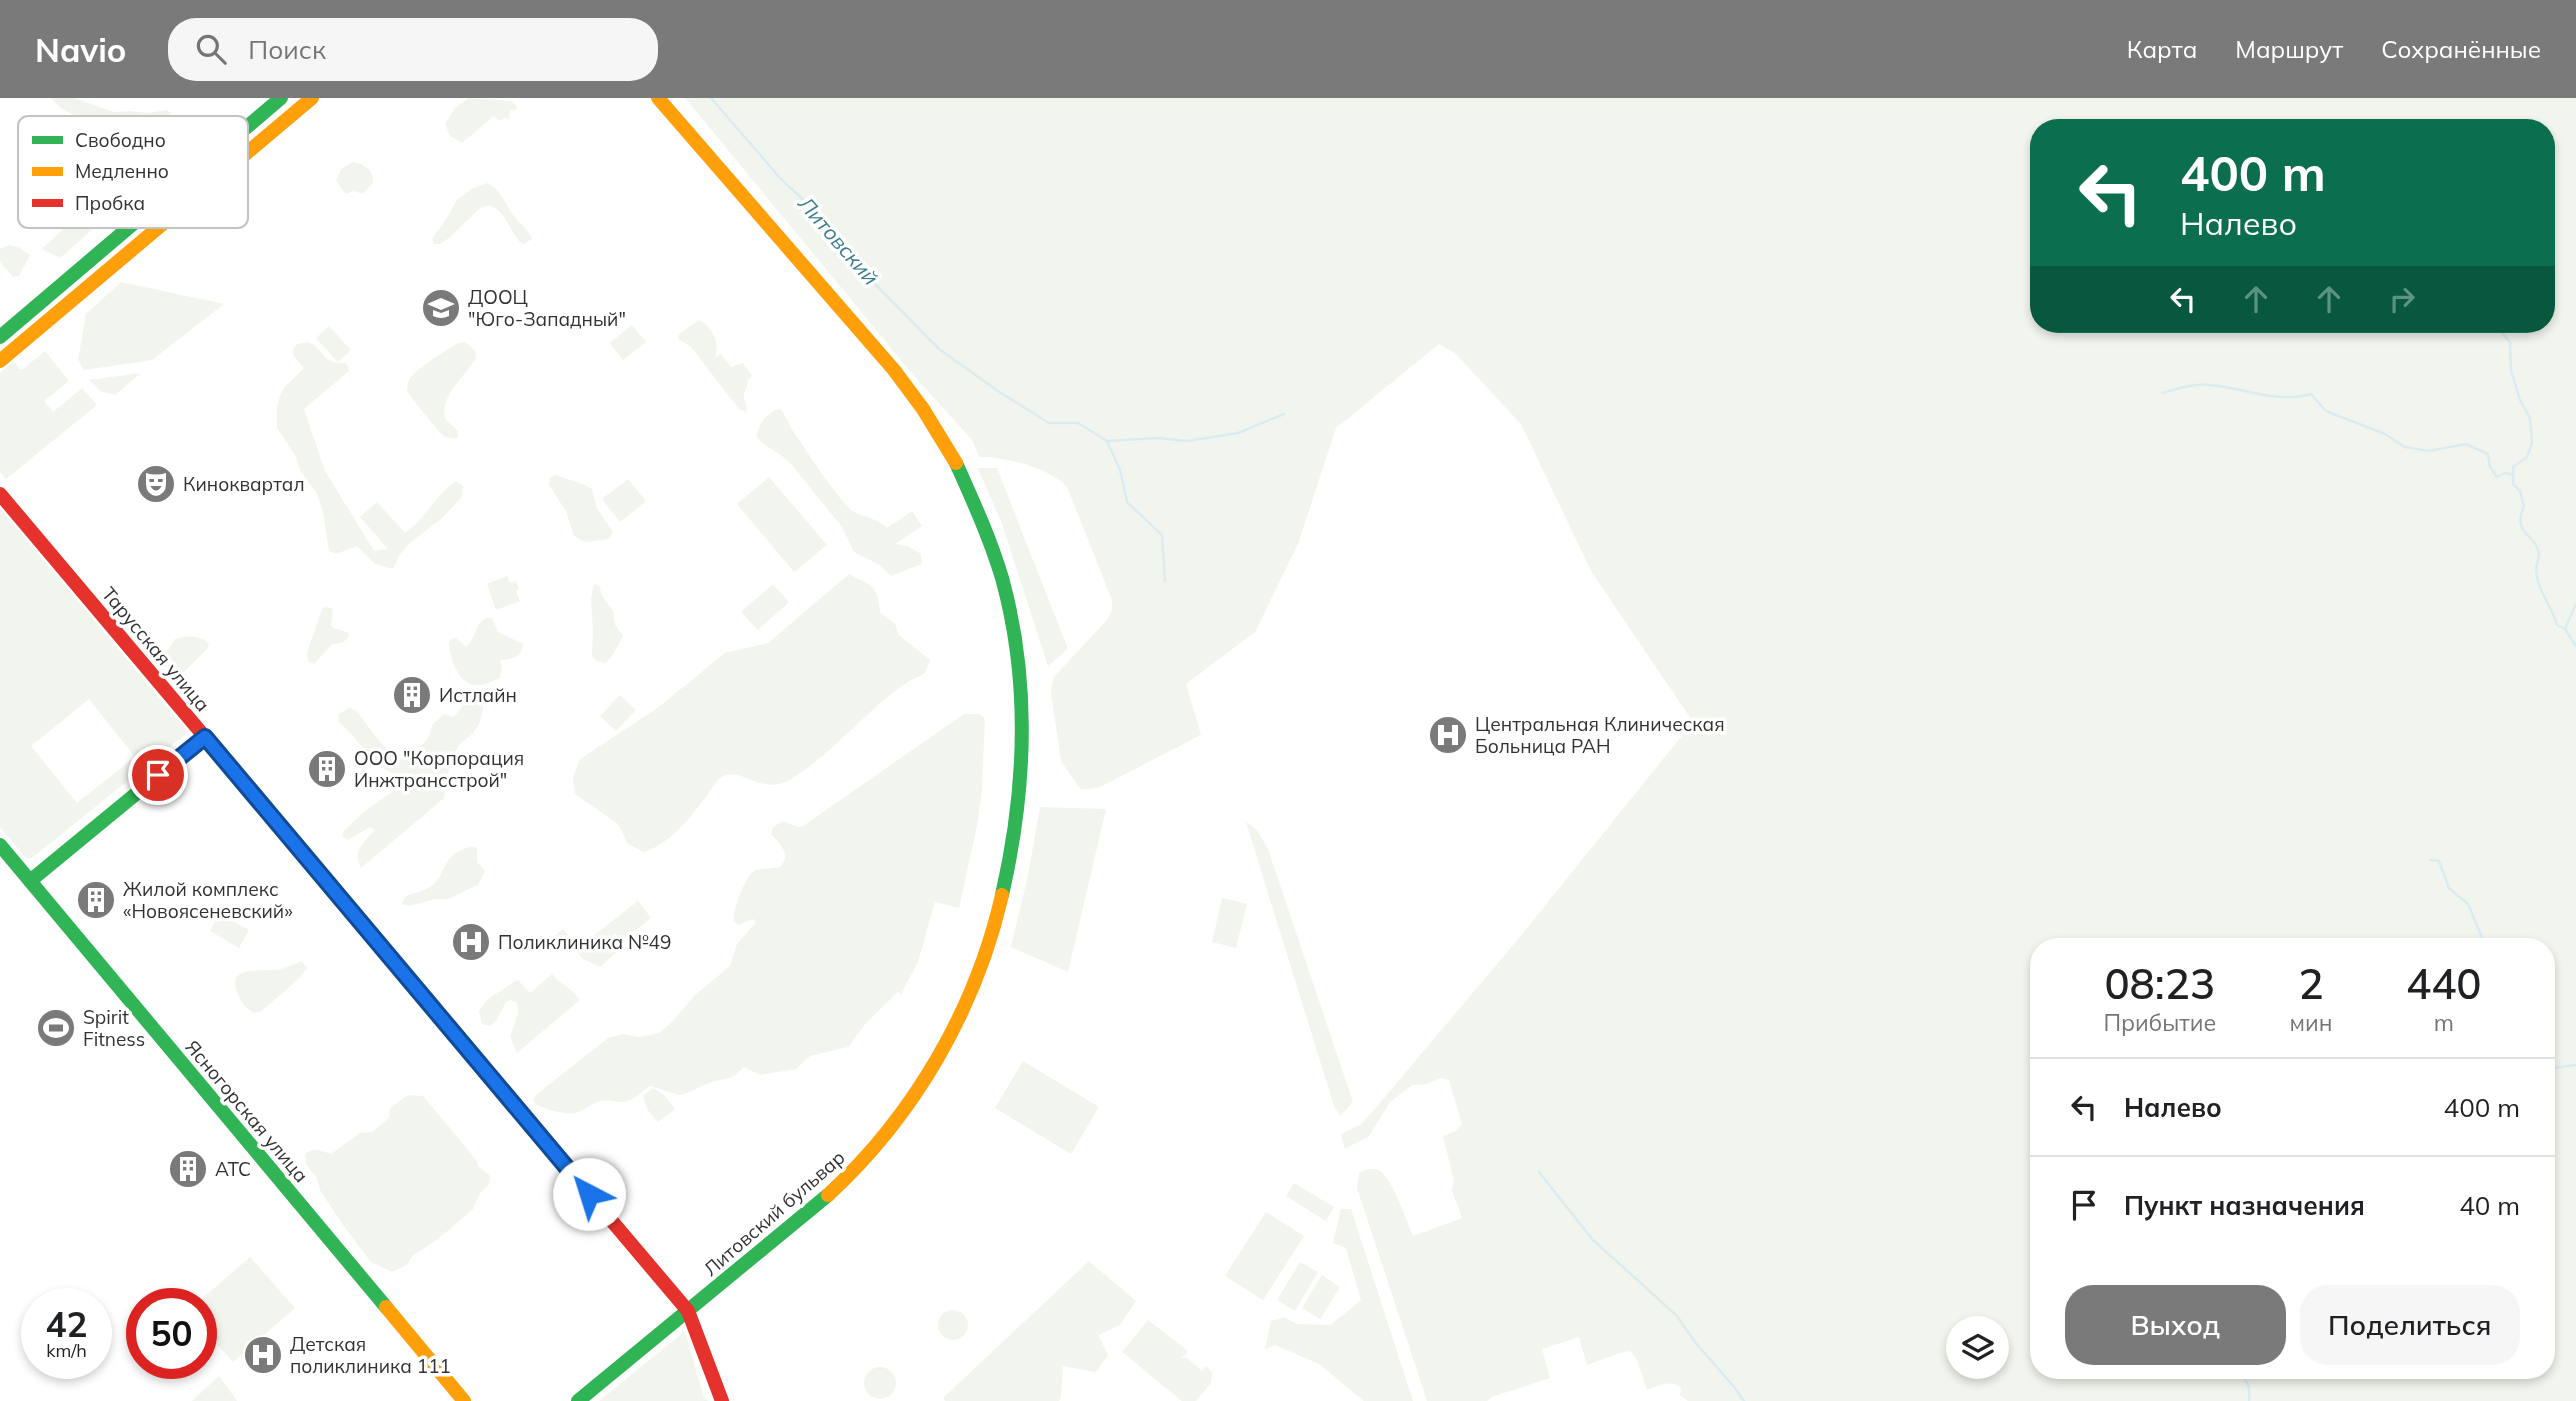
<!DOCTYPE html>
<html lang="ru">
<meta charset="utf-8">
<style>
:root{--surface:#fff;--page:#f6f6f6;--text:#202124;--muted:#757577;--line:#e0e0e0;--accent:#7a7a7a}
body{margin:0;font-family:Mulish,sans-serif;background:var(--page);color:var(--text);height:100vh;display:flex;flex-direction:column;font-size:26px;white-space:nowrap}
*{box-sizing:border-box;margin:0}
p{font-size:23px;color:var(--muted)}
.icon{flex:none;width:38px;height:38px;fill:none;stroke:currentColor;stroke-width:2;stroke-linecap:round;stroke-linejoin:round}
.map{position:relative;flex:1;overflow:hidden}
.drawer{position:absolute;left:2030px;top:840px;width:525px;height:441px;display:flex;flex-direction:column;background:var(--surface);border-radius:28px;box-shadow:0 4px 10px #0003}
.drawer>*{flex:none}
.banner{position:absolute;left:2030px;top:21px;width:525px;height:214px;border-radius:28px;box-shadow:0 4px 10px #0003;background:#0b6e4f;color:#fff;overflow:hidden}
.controls{position:absolute;left:1946px;top:1218px;display:grid;gap:14px}
.controls a{display:grid;place-items:center;width:63px;height:63px;border-radius:50%;background:var(--surface);box-shadow:0 4px 10px #0003;font-size:35px}
.speed{position:absolute;left:21px;top:1190px;display:flex;gap:14px;font-size:35px;font-weight:700;text-align:center}
.speed>*{display:grid;place-content:center;width:91px;height:91px;border-radius:50%;background:var(--surface);box-shadow:0 4px 10px #0003;line-height:1}
.speed small{font-size:18px;font-weight:400}
.speed .limit{border:10px solid #d22;background:#fff;color:#111}
.pin{position:absolute;display:grid;place-items:center;width:60px;height:60px;color:#fff;margin:-30px;border:4px solid #fff;border-radius:50%;box-shadow:0 2px 7px #0007}
.me{position:absolute;width:77px;margin:-38px;rotate:320deg;stroke-linejoin:round;filter:drop-shadow(0 0 5px #0008)}
.turn{display:flex;align-items:center;gap:24px;height:147px;padding:0 35px;font-size:32px}
.turn .icon{width:91px;height:91px;stroke-width:2.5}
.turn b{display:block;font-size:49px;line-height:60px}
.lanes{display:flex;align-items:center;height:66px;padding:0 35px;background:#0003;justify-content:center;gap:35px;direction:ltr}
.lanes .off{opacity:.35}
.eta{display:flex;justify-content:space-evenly;align-items:center;height:119px;text-align:center}
.eta b{font-size:42px;font-weight:600;line-height:49px}
.cta{display:flex;gap:14px;margin-top:auto;padding:14px 35px}
.cta a{flex:1;height:80px;border-radius:28px;background:var(--accent);color:#fff;font-size:28px;font-weight:600;line-height:80px;text-align:center}
.cta a+a{background:var(--page);color:var(--text)}
ul{padding:0;list-style:none}
li{display:flex;align-items:center;gap:21px;height:98px;padding:0 35px;border-top:2px solid var(--line)}
li div{flex:1}
li b{display:block;font-size:26px}
li em{font-style:normal}
header{display:flex;align-items:center;gap:42px;box-sizing:border-box;height:98px;padding:0 35px;background:var(--accent);color:#fff}
header strong{font-size:33px}
nav{display:flex;gap:38px;margin-inline-start:auto;font-size:24px}
.search{width:490px;height:63px;background:var(--page);display:flex;align-items:center;gap:18px;box-sizing:border-box;padding:0 24px;border-radius:28px;color:var(--muted);font-size:26px}
.map>svg:first-child{display:block}
</style>
<header>
<strong>Navio</strong>
<div class="search"><svg class="icon" aria-label="search" viewBox="0 0 24 24"><circle cx="10" cy="10" r="6"/><path d="M15 15l6 6"/></svg>Поиск</div>
<nav><a>Карта</a><a>Маршрут</a><a>Сохранённые</a></nav>
</header>
<div class="map">
<svg width="2576" height="1303" viewBox="0 0 2576 1303">
<rect width="100%" height="100%" fill="#fff"/>
<g fill="#f2f5ed" fill-rule="evenodd">
<path d="M51,0H74L114,14L130,13L147,15L167,12L171,15C172,26 159,40 148,42C140,43 135,36 128,34C123,32 118,35 112,34C106,33 104,28 99,25C78,15 69,21 51,0Z"/>
<path d="M469,0L512,3L517,9L516,12H510L509,21L504,20L499,23L494,18L462,45L450,38L445,26L455,10Z"/>
<path d="M685,0H2576V1303H1688L1680,1297L1681,1290C1670,1281 1659,1288 1647,1292L1637,1262L1630,1253L1620,1255L1587,1267L1579,1239L1542,1251L1550,1280L1492,1299L1487,1303H1427L1357,1090L1359,1075C1365,1072 1373,1069 1380,1073C1392,1080 1407,1124 1413,1138L1462,1120L1452,1092L1454,1083L1443,1038L1456,1033L1462,1026L1449,982L1441,980L1426,986L1412,987L1390,1004L1369,1038L1345,1051L1341,1036L1360,1027L1373,1013L1519,840L1693,624L1591,473L1521,326L1455,255L1439,246L1336,330L1298,446L1255,534L1186,586L1201,637L1100,689L1081,692L1061,663L1051,595L1053,580L1107,522L1112,513V502L1067,389C1050,370 1003,358 979,359L973,343L914,278ZM2039,30H2546V226H2039ZM2039,849H2546V1272H2039ZM1958,1230H1997V1269H1958Z"/>
<path d="M353,64C364,66 374,73 373,85L363,96L354,93L346,96L336,83L341,71Z"/>
<path d="M487,85C502,91 505,108 515,119C521,127 528,131 532,141L523,146L519,143C509,131 499,98 480,110L449,140L440,146H434L432,140L446,122L456,103L471,91Z"/>
<path d="M100,96L93,131L60,160L42,151Z"/>
<path d="M10,147L20,150L30,157L19,178L13,179L0,164V151Z"/>
<path d="M121,184L224,206L152,262L84,272L78,262L86,216Z"/>
<path d="M699,222C713,229 720,245 715,260L721,256L731,269L743,265L752,278L747,282C749,290 743,293 744,300C745,307 748,308 746,314L739,311L691,249L678,241L679,236Z"/>
<path d="M632,227L646,244L623,262L610,245Z"/>
<path d="M329,228L351,252L338,264L316,240Z"/>
<path d="M308,244C325,251 321,266 344,265L348,268L349,273L304,311L325,373L374,453L388,451L360,419L377,404L405,435C426,420 436,397 456,383L463,388L462,399L441,421L411,444L400,456L393,471L375,466L357,448L336,456L329,453L323,414L316,394L300,372L295,357L277,330V310L280,298L284,290L304,270L293,257V251L297,246Z"/>
<path d="M465,244L475,252L476,260C465,279 440,296 445,321L458,333V340C452,341 448,340 443,337C439,334 408,296 407,293C407,290 408,285 409,282C416,270 446,253 458,245Z"/>
<path d="M45,253L69,283L44,303L53,314L82,290L97,307L6,381L0,374V275L14,263L19,271H23Z"/>
<path d="M141,275L115,297L102,294L89,282Z"/>
<path d="M780,311C786,317 788,325 793,333C811,359 827,386 848,409C858,420 876,418 887,430L912,413L922,428L895,446L908,448L921,456L922,466L891,478L880,467L854,454L842,429L791,366C781,354 766,351 757,339C757,327 767,314 780,311Z"/>
<path d="M978,370H997L1068,551L1048,568L1002,426Z"/>
<path d="M556,377L585,387L592,391L597,411L613,434L609,441L585,444L574,438L566,413L549,387L550,379Z"/>
<path d="M769,379L827,447L794,474L737,406Z"/>
<path d="M628,381L646,403L620,424L602,401Z"/>
<path d="M0,410L188,634L32,760H26L0,729ZM89,601L135,659L77,705L31,648Z"/>
<path d="M849,476C873,489 877,485 880,514L895,526L899,537L930,562L925,575C919,579 912,581 906,585C865,613 834,655 791,681C761,700 740,665 720,680C715,684 711,692 707,697C693,717 669,747 644,754L628,746L618,726L575,696L573,679L580,661L656,611L725,555L768,545Z"/>
<path d="M507,478L510,485L516,483L519,491L516,493L520,503L496,512L487,486Z"/>
<path d="M596,486L600,489L601,496L613,513L615,527L623,538L611,560L605,565L597,563L592,557L593,534L591,502L593,488Z"/>
<path d="M773,486L789,504L758,532L741,514Z"/>
<path d="M326,509L333,511L331,527L333,530L349,535C347,545 342,545 332,546L314,566L308,563L307,555L322,511Z"/>
<path d="M486,520H492L498,534L523,546C522,560 511,561 500,562L502,569L500,579C468,601 452,575 449,545L451,541L456,540L466,549C477,540 474,526 486,520Z"/>
<path d="M189,538L204,541L209,546L208,550L183,575L178,577L168,567L165,556L175,541Z"/>
<path d="M472,596L477,597L482,602L483,612L479,626L472,636L460,646L451,660L444,700L361,770C352,753 364,744 375,732L370,729L348,742L342,738L343,734L365,713L395,692L400,682L392,675L375,666L355,640L339,624L338,617L349,610L356,612C370,629 382,653 404,661L423,646L430,637L432,627L444,616L454,619Z"/>
<path d="M620,597L636,612L616,633L600,618Z"/>
<path d="M964,616H980L985,621L982,691L977,728L959,810L935,804L918,864L901,896L898,894L867,924L848,949L810,958L796,971L760,977L744,969C731,983 728,979 712,984C701,987 691,995 679,997L650,988C641,994 634,1003 622,1004C614,1004 609,1001 600,1003C590,1006 585,1012 576,1015C568,1018 541,1010 534,1005V1000L542,992L608,940L623,936L639,939L659,935L673,923L694,898L730,868L737,846L756,824L753,821L738,827L734,824C732,812 745,779 755,772L780,769C792,757 780,746 771,736L773,729L783,723L798,729L803,728Z"/>
<path d="M1040,709L1106,711L1068,874L1011,849L1028,777Z"/>
<path d="M1246,724L1257,732L1268,751L1353,1004L1340,1018L1334,1008Z"/>
<path d="M472,748L477,750V764L485,773L478,787L448,801H435L410,808L403,807L402,805L406,798C413,795 422,794 428,790C449,778 437,758 472,748Z"/>
<path d="M1222,800L1247,806L1236,850L1212,844Z"/>
<path d="M638,803L651,820L622,843L615,835L602,849L603,852C611,852 614,844 622,845L623,848L600,869L583,861L570,844L562,850L552,843L551,841L563,831L579,849Z"/>
<path d="M220,816L249,832L239,850L210,833Z"/>
<path d="M302,863L307,870C303,879 271,905 261,913L254,915C244,909 241,904 237,894C226,865 266,875 281,871C288,869 295,866 302,863Z"/>
<path d="M552,876C561,887 571,889 580,902L517,955L510,939L518,915L517,905L511,902L506,904L496,923L490,928L482,926L479,913L488,901L514,884L518,882L530,895Z"/>
<path d="M1023,963L1099,1009L1071,1056L995,1010Z"/>
<path d="M653,990L664,997L675,1011L658,1024L647,1011L643,998Z"/>
<path d="M408,997L423,998L477,1063L478,1068L490,1078L489,1087L480,1095L473,1111L438,1141L412,1158L407,1167L392,1174L371,1164L343,1127L320,1092L317,1080L306,1066L305,1056C314,1048 320,1052 331,1056L360,1035L373,1034L389,1020L390,1010Z"/>
<path d="M1294,1085L1334,1109L1326,1123L1286,1098Z"/>
<path d="M1341,1111H1351L1413,1303H1364L1319,1266L1275,1247L1265,1251L1271,1223L1284,1219L1297,1226L1331,1227L1361,1202L1346,1150L1333,1145Z"/>
<path d="M1266,1114L1304,1138L1263,1202L1225,1178Z"/>
<path d="M250,1159L295,1210L233,1264L208,1236L217,1228L201,1210V1206L197,1205Z"/>
<path d="M1089,1163L1136,1203L1120,1227L1098,1237L1108,1257L1096,1274L1063,1268L1061,1298L1059,1303H945L943,1300Z"/>
<path d="M1300,1164L1318,1174L1295,1213L1277,1202Z"/>
<path d="M1322,1177L1340,1189L1320,1221L1302,1210Z"/>
<circle cx="953" cy="1227" r="15"/>
<path d="M1148,1222L1188,1253L1182,1260H1187L1202,1273L1206,1268L1212,1275L1211,1285L1196,1303H1182L1122,1254Z"/>
<path d="M685,1233L704,1300L709,1303H599Z"/>
<circle cx="880" cy="1285" r="16"/>
<path d="M219,1278L237,1303H192Z"/>
</g>
<g fill="none" stroke-linecap="round" stroke-linejoin="round">
<g stroke="#daecf2" stroke-width="2.5">
<path d="M711,0L781,81L826,123L860,171L939,251L1001,295L1049,325H1078L1107,343L1120,372L1127,404L1162,437L1165,483"/>
<path d="M2494,226L2510,244L2511,272L2520,302L2530,320L2532,345L2527,359L2513,369V386L2520,393L2524,408C2511,436 2537,437 2539,456C2539,461 2536,467 2536,472C2537,492 2552,508 2557,527L2565,531L2576,548"/>
<path d="M2162,295C2178,291 2194,285 2211,287C2245,290 2276,306 2311,296L2326,313L2385,336L2405,349L2429,353L2466,346L2488,356L2490,369L2497,379L2505,375L2514,377"/>
<path d="M1107,343L1157,340L1187,343L1238,335L1284,316"/>
<path d="M2565,531L2576,506"/>
<path d="M2430,762L2439,763L2449,790L2468,806L2486,849"/>
<path d="M2546,971L2576,967"/>
<path d="M1539,1074L1592,1141L1677,1218L1695,1244L1735,1290L1744,1303"/>
<path d="M2236,1272V1275C2249,1281 2250,1289 2249,1303"/>
</g>
<g stroke="#30b455" stroke-width="14">
<path d="M0,239L281,0"/>
<path d="M956,365C973,403 990,440 1002,480C1031,585 1026,692 1002,797"/>
<path d="M0,747L386,1209"/>
<path d="M30,783L205,639"/>
<path d="M578,1303L828,1097"/>
</g>
<g stroke="#ff9f0a" stroke-width="14">
<path d="M658,0L894,272L923,311L956,365"/>
<path d="M0,263L312,0"/>
<path d="M258,702L611,1122"/>
<path d="M828,1097C914,1018 976,911 1002,797"/>
<path d="M386,1209L464,1303"/>
</g>
<g stroke="#e5322d" stroke-width="14">
<path d="M0,396L258,702"/>
<path d="M611,1122L688,1213L722,1303"/>
</g>
</g>
<g fill="none" stroke-linecap="round" stroke-linejoin="round">
<defs>
<path id="route" d="M158,677L205,639L589,1096"/>
</defs>
<use href="#route" stroke="#114b97" stroke-width="18"/>
<use href="#route" stroke="#1a73e8" stroke-width="12"/>
</g>
<defs>
<symbol id="school-disc" viewBox="-11 -11 22 22"><circle r="9.5" fill="#7a7a7a" stroke="#fff"/><path d="M0-5L7-2L0 1L-7-2ZM-4 1L0 2.5L4 1V4Q0 6-4 4Z" fill="#fff"/></symbol>
<symbol id="theatre-disc" viewBox="-11 -11 22 22"><circle r="9.5" fill="#7a7a7a" stroke="#fff"/><path d="M-5-5.5Q0-4 5-5.5V0Q5 5 0 6Q-5 5-5 0ZM-3.3-2.5H-1v1.5H-3.3ZM1-2.5H3.3v1.5H1ZM-2.8 1Q0 5.5 2.8 1Z" fill="#fff"/></symbol>
<symbol id="building-disc" viewBox="-11 -11 22 22"><circle r="9.5" fill="#7a7a7a" stroke="#fff"/><path d="M-4-6H4V6H1V3H-1V6H-4ZM-2.5-4.3h1.7v1.8h-1.7ZM.8-4.3h1.7v1.8H.8ZM-2.5-1h1.7V.8h-1.7ZM.8-1h1.7V.8H.8Z" fill="#fff"/></symbol>
<symbol id="hospital-disc" viewBox="-11 -11 22 22"><circle r="9.5" fill="#7a7a7a" stroke="#fff"/><path d="M-5-5h3v3.5h4V-5h3V5h-3V1.5h-4V5h-3Z" fill="#fff"/></symbol>
<symbol id="stadium-disc" viewBox="-11 -11 22 22"><circle r="9.5" fill="#7a7a7a" stroke="#fff"/><path d="M0-5a6.5 5 0 1 0 0 10a6.5 5 0 1 0 0-10ZM-3.5-1.8h7v3.6h-7Z" fill="#fff"/></symbol>
</defs>
<g fill-rule="evenodd">
<use href="#school-disc" x="419" y="188" width="44" height="44"/>
<use href="#theatre-disc" x="134" y="364" width="44" height="44"/>
<use href="#building-disc" x="390" y="575" width="44" height="44"/>
<use href="#hospital-disc" x="1426" y="615" width="44" height="44"/>
<use href="#building-disc" x="305" y="649" width="44" height="44"/>
<use href="#building-disc" x="74" y="780" width="44" height="44"/>
<use href="#hospital-disc" x="449" y="822" width="44" height="44"/>
<use href="#stadium-disc" x="34" y="908" width="44" height="44"/>
<use href="#building-disc" x="166" y="1049" width="44" height="44"/>
<use href="#hospital-disc" x="241" y="1235" width="44" height="44"/>
</g>
<g text-anchor="middle" stroke-width="7" stroke-linejoin="round" paint-order="stroke">
<g font-size="19" fill="#323232" stroke="#fff" text-anchor="start">
<text x="468" y="206">ДООЦ<tspan x="468" dy="22">"Юго-Западный"</tspan></text>
<text x="183" y="393">Киноквартал</text>
<text x="439" y="604">Истлайн</text>
<text x="1475" y="633">Центральная Клиническая<tspan x="1475" dy="22">Больница РАН</tspan></text>
<text x="354" y="667">ООО "Корпорация<tspan x="354" dy="22">Инжтрансстрой"</tspan></text>
<text x="123" y="798">Жилой комплекс<tspan x="123" dy="22">«Новоясеневский»</tspan></text>
<text x="498" y="851">Поликлиника №49</text>
<text x="83" y="926">Spirit<tspan x="83" dy="22">Fitness</tspan></text>
<text x="215" y="1078">АТС</text>
<text x="290" y="1253">Детская<tspan x="290" dy="22">поликлиника 111</tspan></text>
</g>
<g font-size="19" fill="#323232" stroke="#fff">
<text transform="translate(156 551) rotate(50)" y="7">Тарусская улица</text>
<text transform="translate(247 1013) rotate(50)" y="7">Ясногорская улица</text>
<text transform="translate(774 1115) rotate(-41)" y="7">Литовский бульвар</text>
</g>
<g font-size="21" font-style="italic" fill="#3b7c90" stroke="#fff">
<text transform="translate(838 143) rotate(49)" y="7">Литовский</text>
</g>
</g>
<rect x="18" y="18" width="230" height="112" rx="10" fill="#fff" stroke="#c2c2c2" stroke-width="2"/>
<rect x="32" y="38" width="31" height="8" fill="#30b455"/>
<rect x="32" y="69" width="31" height="9" fill="#ff9f0a"/>
<rect x="32" y="101" width="31" height="8" fill="#e5322d"/>
<g font-size="19" fill="#323232">
<text x="75" y="49">Свободно</text>
<text x="75" y="80">Медленно</text>
<text x="75" y="112">Пробка</text>
</g>
</svg>
<div class="controls">
<a><svg class="icon" aria-label="layers" viewBox="0 0 24 24"><path d="M12 4l9 5-9 5-9-5zM3 14l9 5 9-5"/></svg></a>
</div>
<div class="speed"><div>42<small>km/h</small></div><div class="limit">50</div></div>
<div class="pin" style="left:158px;top:677px;background:#d93025"><svg class="icon" aria-label="arrive" viewBox="0 0 24 24"><path d="M6 21V4h12l-3 4 3 4H6"/></svg></div>
<svg class="me" style="left:589px;top:1096px" viewBox="-20 -20 40 40"><circle r="19" fill="#fff"/><path d="M0-13L10 11 0 6-10 11z" fill="#1a73e8"/></svg>
<div class="banner">
<div class="turn"><svg class="icon" aria-label="left" viewBox="0 0 24 24"><path d="M17 20v-9H6M10 6l-5 5 5 5"/></svg><div><b>400 m</b>Налево</div></div>
<div class="lanes"><svg class="icon" aria-label="left" viewBox="0 0 24 24"><path d="M17 20v-9H6M10 6l-5 5 5 5"/></svg><svg class="icon off" aria-label="ahead" viewBox="0 0 24 24"><path d="M12 20V5M6 11l6-6 6 6"/></svg><svg class="icon off" aria-label="ahead" viewBox="0 0 24 24"><path d="M12 20V5M6 11l6-6 6 6"/></svg><svg class="icon off" aria-label="right" viewBox="0 0 24 24"><path d="M7 20v-9h11M14 6l5 5-5 5"/></svg></div>
</div>
<section class="drawer">
<div class="eta">
<div><b>08:23</b><p>Прибытие</p></div>
<div><b>2</b><p>мин</p></div>
<div><b>440</b><p>m</p></div>
</div>
<ul>
<li><svg class="icon" aria-label="left" viewBox="0 0 24 24"><path d="M17 20v-9H6M10 6l-5 5 5 5"/></svg><div><b>Налево</b></div><em>400 m</em></li>
<li><svg class="icon" aria-label="arrive" viewBox="0 0 24 24"><path d="M6 21V4h12l-3 4 3 4H6"/></svg><div><b>Пункт назначения</b></div><em>40 m</em></li>
</ul>
<div class="cta"><a>Выход</a><a>Поделиться</a></div>
</section>
</div>
